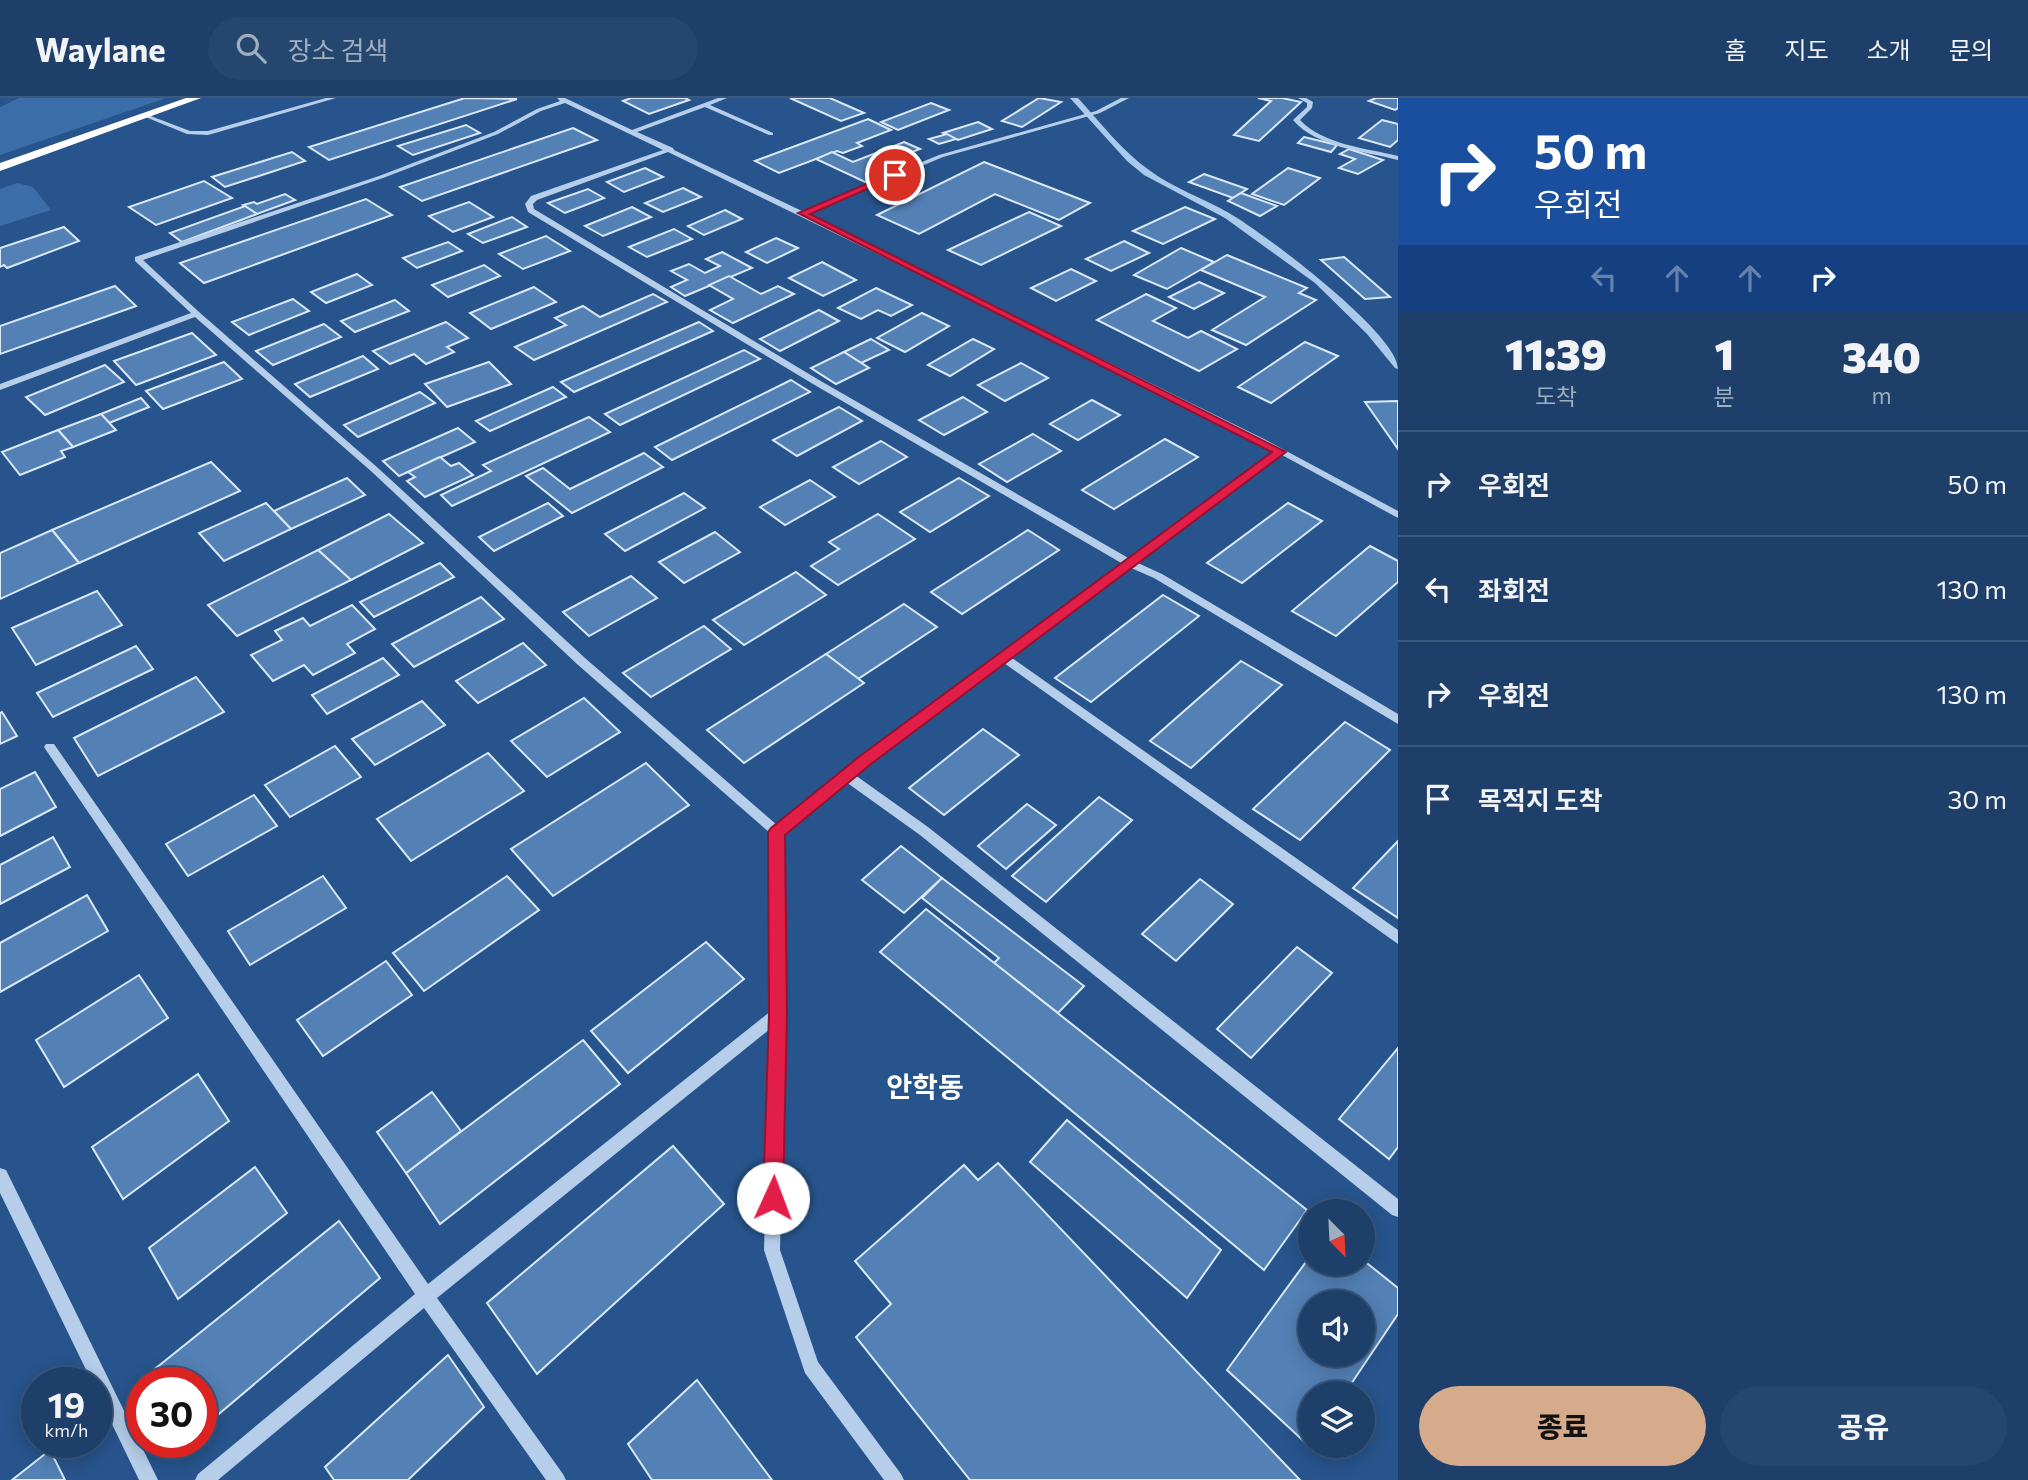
<!DOCTYPE html>
<html lang="ko">
<meta charset="utf-8">
<style>
:root{--surface:#1d3f69;--page:#25466f;--text:#f1f3f6;--muted:#a0afc0;--line:#3b587d;--accent:#d6ab8b}
body{margin:0;font-family:Commissioner,"Noto Sans KR",sans-serif;background:var(--page);color:var(--text);height:100vh;display:flex;flex-direction:column;font-size:26px;white-space:nowrap}
*{box-sizing:border-box;margin:0}
p{font-size:23px;color:var(--muted)}
.icon{flex:none;width:38px;height:38px;fill:none;stroke:currentColor;stroke-width:2;stroke-linecap:round;stroke-linejoin:round}
.map{position:relative;flex:1;overflow:hidden}
.side{display:flex;flex-direction:column;background:var(--surface);width:630px}
.side>*{flex:none}
.hud{background:#1a4fa0;color:#fff;overflow:hidden}
.needle{width:46px;rotate:156deg}
.fabs{position:absolute;left:1298px;top:1101px;display:grid;gap:14px}
.fabs a{display:grid;place-items:center;width:77px;height:77px;border-radius:50%;background:var(--surface);box-shadow:0 4px 18px #0003,0 0 0 2px var(--line);font-size:35px}
.speed{position:absolute;left:21px;top:1269px;display:flex;gap:14px;font-size:35px;font-weight:700;text-align:center}
.speed>*{display:grid;place-content:center;width:91px;height:91px;border-radius:50%;background:var(--surface);box-shadow:0 4px 18px #0003,0 0 0 2px var(--line);line-height:1}
.speed small{font-size:18px;font-weight:400}
.speed .limit{border:10px solid #d22;background:#fff;color:#111}
.pin{position:absolute;display:grid;place-items:center;width:60px;height:60px;color:#fff;margin:-30px;border:4px solid #fff;border-radius:50%;box-shadow:0 2px 7px #0007}
.me{position:absolute;width:77px;margin:-38px;rotate:2deg;stroke-linejoin:round;filter:drop-shadow(0 0 5px #0008)}
.turn{display:flex;align-items:center;gap:24px;height:147px;padding:0 21px;font-size:32px}
.turn .icon{width:91px;height:91px;stroke-width:2.5}
.turn b{display:block;font-size:49px;line-height:60px}
.lanes{display:flex;align-items:center;height:66px;padding:0 21px;background:#0003;justify-content:center;gap:35px;direction:ltr}
.lanes .off{opacity:.35}
.eta{display:flex;justify-content:space-evenly;align-items:center;height:119px;text-align:center}
.eta b{font-size:42px;font-weight:800;line-height:49px}
.action{display:flex;gap:14px;margin-top:auto;padding:14px 21px}
.action a{flex:1;height:80px;border-radius:42px;background:var(--accent);color:#111;font-size:28px;font-weight:800;line-height:80px;text-align:center}
.action a+a{background:var(--page);color:var(--text)}
ul{padding:0;list-style:none}
li{display:flex;align-items:center;gap:21px;height:105px;padding:0 21px;border-top:2px solid var(--line)}
li div{flex:1}
li b{display:block;font-size:26px}
li em{font-style:normal}
header{display:flex;align-items:center;gap:42px;box-sizing:border-box;height:98px;padding:0 35px;background:var(--surface);border-bottom:2px solid var(--line)}
header strong{font-size:33px}
nav{display:flex;gap:38px;margin-inline-start:auto;font-size:24px}
.search{width:490px;height:63px;background:var(--page);display:flex;align-items:center;gap:18px;box-sizing:border-box;padding:0 24px;border-radius:38px;color:var(--muted);font-size:26px}
main{display:flex;flex:1;min-height:0}
.map>svg:first-child{display:block}
</style>
<header>
<strong>Waylane</strong>
<div class="search"><svg class="icon" aria-label="search" viewBox="0 0 24 24"><circle cx="10" cy="10" r="6"/><path d="M15 15l6 6"/></svg>장소 검색</div>
<nav><a>홈</a><a>지도</a><a>소개</a><a>문의</a></nav>
</header>
<main>
<div class="map">
<svg width="1398" height="1382" viewBox="0 0 1398 1382">
<rect width="100%" height="100%" fill="#27548c"/>
<g fill="#3b6ea9">
<path d="M19,0H166L0,57V9Z"/>
<path d="M17,85L33,89L51,112L0,128V91Z"/>
</g>
<g fill="none" stroke-linecap="round" stroke-linejoin="round">
<path fill="#abc9eb" fill-rule="evenodd" d="M1070,0H1078C1100,24 1122,53 1149,72C1173,90 1203,100 1229,115C1262,134 1398,235 1398,271L1395,270L1367,236L1315,185L1225,120L1144,77L1127,63Z"/>
</g>
<g fill="#5380b5" stroke="#dae8f8" stroke-width="2" fill-rule="evenodd">
<path d="M465,0L517,1L329,62L309,49Z"/>
<path d="M631,0H685L689,2L649,16L623,3Z"/>
<path d="M790,0H830L864,15L841,23Z"/>
<path d="M1039,0L1061,4L1022,29L1002,23Z"/>
<path d="M1258,0H1282L1301,4L1259,43L1234,37L1271,3Z"/>
<path d="M1376,0H1398V10L1395,12L1369,3Z"/>
<path d="M931,5L949,12L898,32L881,24Z"/>
<path d="M868,21L891,32L857,45L862,48L843,55L837,53L779,75L755,63Z"/>
<path d="M1382,22L1398,26V42L1390,49L1359,40Z"/>
<path d="M978,24L992,31L958,42L943,35Z"/>
<path d="M466,27L480,35L413,57L398,48Z"/>
<path d="M573,30L597,42L422,103L400,89Z"/>
<path d="M947,36L956,41L939,46L929,41Z"/>
<path d="M1304,39L1337,47L1331,54L1298,45Z"/>
<path d="M904,44L920,51L868,71L882,78L865,84L816,61L832,54L853,64Z"/>
<path d="M1349,51L1383,62L1358,76L1339,70L1355,61L1340,56Z"/>
<path d="M292,54L305,63L225,89L212,79Z"/>
<path d="M984,64L1090,105L1059,122L995,96L919,136L877,117Z"/>
<path d="M645,70L663,79L624,94L607,84Z"/>
<path d="M1288,70L1320,80L1284,107L1252,96Z"/>
<path d="M1204,76L1247,91L1233,100L1189,84Z"/>
<path d="M204,83L232,100L156,127L129,109Z"/>
<path d="M683,90L701,99L663,114L645,105Z"/>
<path d="M588,91L604,100L565,115L548,105Z"/>
<path d="M1241,95L1277,108L1260,118L1228,103Z"/>
<path d="M285,96L295,102L257,116L243,107L254,104L257,106Z"/>
<path d="M366,101L392,117L204,185L180,165Z"/>
<path d="M469,104L493,119L453,134L429,118Z"/>
<path d="M245,108L257,116L182,144L170,135Z"/>
<path d="M632,109L651,119L603,138L585,128Z"/>
<path d="M1185,109L1215,121L1163,146L1133,133Z"/>
<path d="M725,112L742,121L704,137L688,128Z"/>
<path d="M1029,114L1061,128L981,167L948,152Z"/>
<path d="M512,119L527,129L483,145L468,136Z"/>
<path d="M64,129L79,143L7,170L4,167L0,169V150Z"/>
<path d="M674,131L692,141L647,159L629,149Z"/>
<path d="M546,138L570,153L523,171L499,156Z"/>
<path d="M776,140L798,150L767,165L746,154Z"/>
<path d="M1124,143L1149,155L1111,173L1086,161Z"/>
<path d="M448,144L462,153L417,170L403,160Z"/>
<path d="M1181,150L1214,164L1167,191L1134,177Z"/>
<path d="M722,154L752,170L685,198L671,189L687,182L671,173L689,166L705,175L720,168L706,161Z"/>
<path d="M1227,157L1307,190L1299,195L1316,202L1246,247L1212,232L1265,199L1201,172Z"/>
<path d="M1344,159L1390,199L1365,201L1321,162Z"/>
<path d="M822,164L856,182L823,198L789,180Z"/>
<path d="M484,167L500,178L448,199L432,187Z"/>
<path d="M1071,171L1096,183L1056,203L1031,190Z"/>
<path d="M357,176L372,187L326,205L311,194Z"/>
<path d="M729,178L761,196L778,188L794,196L733,225L710,212L733,201L709,187Z"/>
<path d="M1199,184L1224,195L1194,211L1169,199Z"/>
<path d="M115,188L136,208L0,256V228Z"/>
<path d="M534,189L556,204L491,231L470,215Z"/>
<path d="M876,190L912,207L891,218L878,212L861,221L838,210Z"/>
<path d="M653,196L667,204L534,262L515,249L566,227L555,220L583,208L600,219Z"/>
<path d="M1146,196L1176,210L1153,223L1188,240L1201,233L1237,251L1199,273L1097,222Z"/>
<path d="M293,201L309,213L249,237L232,224Z"/>
<path d="M395,202L409,213L355,234L341,223Z"/>
<path d="M819,212L839,223L780,253L760,241Z"/>
<path d="M922,215L949,228L905,254L877,240Z"/>
<path d="M446,224L468,240L447,249L454,254L426,266L414,256L390,266L373,253Z"/>
<path d="M699,224L713,233L574,294L561,284Z"/>
<path d="M324,226L341,239L273,267L256,253Z"/>
<path d="M192,235L216,257L136,287L114,263Z"/>
<path d="M871,241L889,252L861,265L844,254Z"/>
<path d="M973,241L994,251L950,278L928,267Z"/>
<path d="M1305,244L1338,258L1271,305L1238,289Z"/>
<path d="M744,252L760,261L620,327L605,316Z"/>
<path d="M844,254L869,270L836,286L811,270Z"/>
<path d="M363,258L378,271L310,299L295,286Z"/>
<path d="M224,264L242,281L163,311L146,293Z"/>
<path d="M489,264L511,286L447,309L425,286Z"/>
<path d="M1021,265L1048,280L1005,303L978,287Z"/>
<path d="M105,267L124,284L45,317L26,299Z"/>
<path d="M791,282L810,294L672,362L655,349Z"/>
<path d="M553,289L566,299L490,333L476,323Z"/>
<path d="M420,294L435,305L358,339L344,327Z"/>
<path d="M963,299L987,314L944,337L919,322Z"/>
<path d="M141,300L149,309L109,325L101,316Z"/>
<path d="M1092,302L1120,317L1078,342L1050,326Z"/>
<path d="M1398,303V351L1365,304Z"/>
<path d="M839,309L862,323L797,358L773,342Z"/>
<path d="M101,316L116,332L73,349L58,332Z"/>
<path d="M589,319L610,334L452,408L441,397L491,373L483,367Z"/>
<path d="M458,330L475,344L399,378L383,363Z"/>
<path d="M58,332L73,349L61,353L65,359L20,377L2,354Z"/>
<path d="M1033,336L1061,353L1007,384L979,366Z"/>
<path d="M1165,341L1198,359L1114,411L1082,392Z"/>
<path d="M881,343L907,359L859,386L833,369Z"/>
<path d="M644,355L663,369L572,415L526,378L543,370L570,391Z"/>
<path d="M440,359L451,368L459,365L473,377L425,399L407,383L415,379L408,374Z"/>
<path d="M211,364L240,393L79,465L52,432Z"/>
<path d="M347,380L365,397L291,431L274,413Z"/>
<path d="M959,380L989,398L930,434L900,414Z"/>
<path d="M810,382L835,399L785,427L760,409Z"/>
<path d="M684,395L705,410L625,453L605,436Z"/>
<path d="M266,405L291,431L224,463L199,435Z"/>
<path d="M548,405L563,418L494,453L479,439Z"/>
<path d="M1288,405L1322,423L1242,485L1207,465Z"/>
<path d="M389,416L423,445L351,482L318,452Z"/>
<path d="M878,416L915,441L838,487L811,468L839,451L829,444Z"/>
<path d="M52,432L79,465L0,501V455Z"/>
<path d="M1028,432L1059,452L962,516L931,494Z"/>
<path d="M715,434L740,454L684,485L659,464Z"/>
<path d="M1370,448L1398,463V484L1336,538L1292,513Z"/>
<path d="M318,452L351,482L237,538L208,507Z"/>
<path d="M440,465L454,479L374,519L360,504Z"/>
<path d="M796,474L826,497L744,547L713,522Z"/>
<path d="M631,478L657,500L589,538L563,514Z"/>
<path d="M97,493L122,527L36,567L12,530Z"/>
<path d="M1163,497L1199,518L1091,604L1055,580Z"/>
<path d="M481,499L504,521L414,569L392,546Z"/>
<path d="M904,506L937,529L858,581L826,556Z"/>
<path d="M352,507L375,531L347,546L355,555L313,577L304,567L273,583L251,557L282,542L275,533L303,520L310,528Z"/>
<path d="M704,528L731,551L651,599L623,575Z"/>
<path d="M523,545L546,567L478,605L456,583Z"/>
<path d="M136,548L153,571L53,619L37,595Z"/>
<path d="M826,556L864,585L744,665L707,632Z"/>
<path d="M383,560L399,577L327,616L312,597Z"/>
<path d="M1241,563L1282,587L1191,670L1150,643Z"/>
<path d="M196,579L224,614L98,678L74,640Z"/>
<path d="M584,600L620,634L547,679L511,643Z"/>
<path d="M422,603L445,627L375,667L352,641Z"/>
<path d="M2,614L17,638L0,646V615Z"/>
<path d="M1345,624L1390,652L1300,742L1253,711Z"/>
<path d="M983,631L1019,657L944,717L909,690Z"/>
<path d="M335,648L361,679L290,719L265,687Z"/>
<path d="M488,655L524,693L411,763L377,721Z"/>
<path d="M646,665L689,707L553,798L511,751Z"/>
<path d="M35,674L56,709L0,738V691Z"/>
<path d="M254,697L277,728L188,778L166,746Z"/>
<path d="M1099,699L1132,722L1046,804L1012,778Z"/>
<path d="M1027,706L1056,727L1006,771L978,748Z"/>
<path d="M53,739L70,769L0,806V767Z"/>
<path d="M1398,743V820L1353,790Z"/>
<path d="M901,748L942,780L904,815L862,782Z"/>
<path d="M323,778L346,810L250,867L228,833Z"/>
<path d="M507,778L539,812L424,893L393,855Z"/>
<path d="M942,780L1084,888L1058,915L994,865L999,860L922,800Z"/>
<path d="M1200,781L1233,806L1176,863L1142,836Z"/>
<path d="M87,797L108,833L0,894V845Z"/>
<path d="M926,811L1307,1112L1264,1172L880,854Z"/>
<path d="M706,844L744,881L628,975L591,933Z"/>
<path d="M1297,849L1332,875L1251,960L1217,931Z"/>
<path d="M386,863L412,897L323,958L297,922Z"/>
<path d="M139,877L168,920L64,989L36,942Z"/>
<path d="M583,942L620,986L440,1126L406,1075Z"/>
<path d="M1398,950V1049L1389,1061L1339,1021Z"/>
<path d="M198,976L229,1023L123,1101L92,1049Z"/>
<path d="M432,994L461,1033L406,1075L377,1034Z"/>
<path d="M1067,1022L1221,1152L1187,1200L1030,1064Z"/>
<path d="M673,1048L724,1106L537,1276L487,1205Z"/>
<path d="M998,1065L1300,1382H970L856,1239L891,1206L855,1163L964,1067L978,1082Z"/>
<path d="M255,1069L287,1115L178,1201L149,1150Z"/>
<path d="M339,1123L380,1180L201,1331V1284H157L151,1274Z"/>
<path d="M1311,1157V1166H1363V1162L1398,1190V1216L1345,1295H1311L1309,1348L1227,1272ZM1311,1204H1363V1256H1311Z"/>
<path d="M448,1257L484,1309L408,1382H334L325,1369Z"/>
<path d="M697,1282L772,1382H652L628,1346Z"/>
<path d="M50,1352L65,1382H12Z"/>
</g>
<g fill="none" stroke-linecap="round" stroke-linejoin="round">
<g fill="#b6ceea" fill-rule="evenodd">
<path d="M326,0H336L208,37L187,36L143,18L148,17L190,33H208Z"/>
<path d="M557,0H565L632,32L718,0H727L710,7L773,35V37H769L705,9L637,34L673,50L674,52L802,113L939,57L1096,13L1121,0H1129L1100,15L943,59L807,116L1264,341L1398,413V420L1282,357L1138,465L1162,476L1398,616V626L1154,480L1131,470L1012,560L1398,832V846L1004,565L855,677L928,729L1398,1101V1119L1392,1117L920,737L846,684L783,736L785,916L780,1152L818,1264L901,1376L904,1382H884L805,1275L764,1152L770,931L437,1200L563,1376L566,1382H546L424,1210L218,1382H195L198,1376L415,1196L46,652L44,649L46,646H54L428,1186L771,913V736L577,566L372,374L195,219L0,292V286L191,215L135,163V159L379,78L494,34L537,11L560,3ZM565,5L663,52L531,98L525,106L528,114L813,286L1123,466L842,674L777,727L585,560L378,370L199,214L143,162L383,80L498,36L541,13ZM668,54L978,205L1275,353L1130,461L819,282L534,111L533,106L537,102Z"/>
<path d="M1298,0H1306L1313,4L1312,10L1300,22C1324,47 1366,50 1398,58V62C1364,53 1317,50 1293,22L1307,9V5Z"/>
<path d="M0,1070L6,1072L158,1382H139L96,1293V1284H92L0,1095Z"/>
</g>
<path fill="#fff" fill-rule="evenodd" d="M186,0H201L0,73V65Z"/>
</g>
<path fill="#e11d48" stroke="#92132f" stroke-width="2" d="M892,75L899,77L810,116L1286,354L871,666L785,737L787,916L783,1100L780,1107L773,1110L766,1107L763,1100L769,916L768,734L771,730L860,658L1272,354L798,115Z"/>
<g text-anchor="middle" stroke-width="6" stroke-linejoin="round" paint-order="stroke">
<g font-size="28" font-weight="bold" fill="#fff" stroke="#27548c">
<text x="925" y="999">안학동</text>
</g>
</g>
</svg>
<div class="fabs">
<a><svg class="needle" viewBox="-14 -14 28 28"><path d="M0-13l5 13h-10z" fill="#e53935"/><path d="M0 13l5-13h-10z" fill="#a0afc0"/></svg></a>
<a><svg class="icon" aria-label="sound" viewBox="0 0 24 24"><path d="M4 9h4l5-4v14l-5-4H4zM17 9q2 3 0 6"/></svg></a>
<a><svg class="icon" aria-label="layers" viewBox="0 0 24 24"><path d="M12 4l9 5-9 5-9-5zM3 14l9 5 9-5"/></svg></a>
</div>
<div class="speed"><div>19<small>km/h</small></div><div class="limit">30</div></div>
<div class="pin" style="left:895px;top:77px;background:#d93025"><svg class="icon" aria-label="arrive" viewBox="0 0 24 24"><path d="M6 21V4h12l-3 4 3 4H6"/></svg></div>
<svg class="me" style="left:773px;top:1100px" viewBox="-20 -20 40 40"><circle r="19" fill="#fff"/><path d="M0-13L10 11 0 6-10 11z" fill="#e11d48"/></svg>
</div>
<section class="side">
<div class="hud">
<div class="turn"><svg class="icon" aria-label="right" viewBox="0 0 24 24"><path d="M7 20v-9h11M14 6l5 5-5 5"/></svg><div><b>50 m</b>우회전</div></div>
<div class="lanes"><svg class="icon off" aria-label="left" viewBox="0 0 24 24"><path d="M17 20v-9H6M10 6l-5 5 5 5"/></svg><svg class="icon off" aria-label="ahead" viewBox="0 0 24 24"><path d="M12 20V5M6 11l6-6 6 6"/></svg><svg class="icon off" aria-label="ahead" viewBox="0 0 24 24"><path d="M12 20V5M6 11l6-6 6 6"/></svg><svg class="icon" aria-label="right" viewBox="0 0 24 24"><path d="M7 20v-9h11M14 6l5 5-5 5"/></svg></div>
</div>
<div class="eta">
<div><b>11:39</b><p>도착</p></div>
<div><b>1</b><p>분</p></div>
<div><b>340</b><p>m</p></div>
</div>
<ul>
<li><svg class="icon" aria-label="right" viewBox="0 0 24 24"><path d="M7 20v-9h11M14 6l5 5-5 5"/></svg><div><b>우회전</b></div><em>50 m</em></li>
<li><svg class="icon" aria-label="left" viewBox="0 0 24 24"><path d="M17 20v-9H6M10 6l-5 5 5 5"/></svg><div><b>좌회전</b></div><em>130 m</em></li>
<li><svg class="icon" aria-label="right" viewBox="0 0 24 24"><path d="M7 20v-9h11M14 6l5 5-5 5"/></svg><div><b>우회전</b></div><em>130 m</em></li>
<li><svg class="icon" aria-label="arrive" viewBox="0 0 24 24"><path d="M6 21V4h12l-3 4 3 4H6"/></svg><div><b>목적지 도착</b></div><em>30 m</em></li>
</ul>
<div class="action"><a>종료</a><a>공유</a></div>
</section>
</main>
